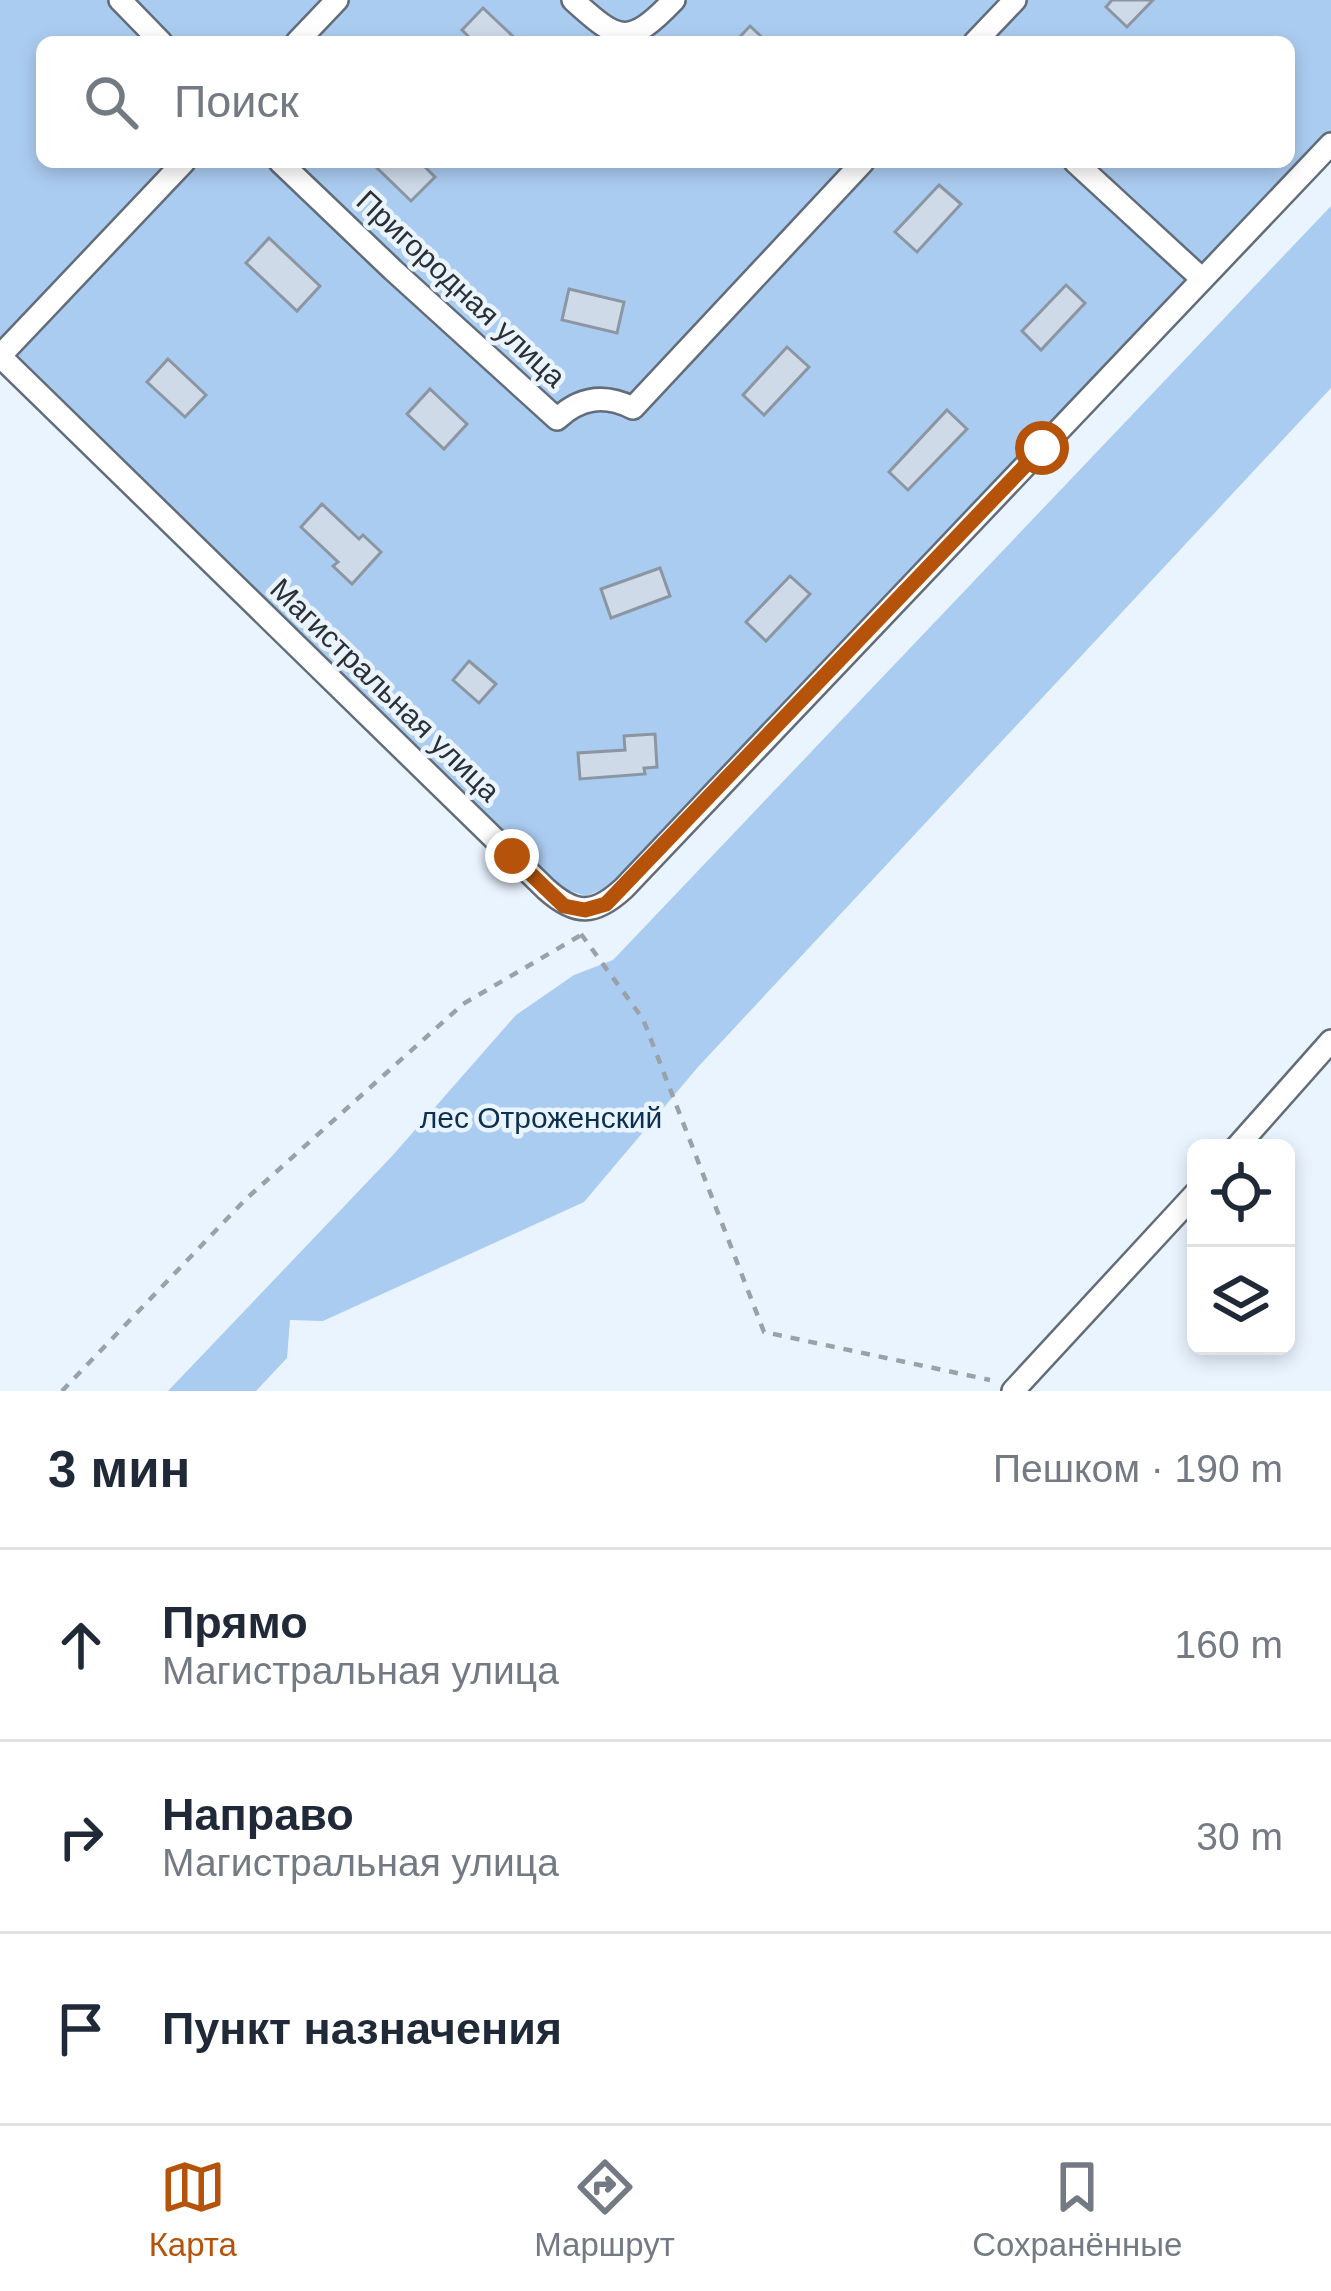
<!DOCTYPE html>
<html lang="ru">
<meta charset="utf-8">
<style>
body{margin:0;font-family:Helvetica,sans-serif;background:#f6f6f7;color:#1f2937}
.controls{position:absolute;right:36px;bottom:36px;display:grid;overflow:hidden;border-radius:18px;box-shadow:0 6px 18px #0003}
.controls button{width:108px;height:108px;display:grid;place-items:center;padding:0;border:0;border-bottom:3px solid #e0e1e3;background:#fff;color:#1f2937;font:60px sans-serif}
.stop{position:absolute;width:36px;height:36px;margin:-27px;border:9px solid #b45309;border-radius:50%;background:#fff}
.stop.end{background:#b45309;border-color:#fff;box-shadow:0 3px 12px #0008}
.list{margin:0;padding:0;list-style:none}
h2{display:flex;justify-content:space-between;align-items:center;height:156px;margin:0;padding:0 48px;font-size:51px}
h2 small{font-size:39px;font-weight:400;color:#747a83}
.list li{display:grid;grid-template-columns:78px 1fr auto;gap:36px;align-items:center;box-sizing:border-box;height:192px;padding:0 48px;border-top:3px solid #e0e1e3}
.list b{display:block;font-size:45px;white-space:nowrap}
.list p{margin:0;font-size:39px;white-space:nowrap;color:#747a83}
.list em{font-size:39px;font-style:normal;color:#747a83}
.icon{flex:none;width:66px;height:66px;fill:none;stroke:currentColor;stroke-width:2;stroke-linecap:round;stroke-linejoin:round}
.map{position:relative;flex:none;width:1331px;height:1391px;overflow:hidden}
.search{position:absolute;background:#fff;box-shadow:0 6px 18px #0003;left:36px;right:36px;top:36px;height:132px;display:flex;align-items:center;gap:30px;box-sizing:border-box;padding:0 42px;border-radius:18px;color:#747a83;font-size:45px}
.sheet{height:732px;background:#fff}
nav{display:flex;justify-content:space-around;align-items:center;box-sizing:border-box;height:168px;border-top:3px solid #e0e1e3;background:#fff;font-size:33px;color:#747a83}
nav a{display:grid;justify-items:center;gap:6px}
nav .on{color:#b45309}
.map>svg:first-child{display:block}
.green{fill:#abccf1;fill-rule:evenodd}
.building{fill:#cedae8;stroke:#8b96a2;stroke-width:3}
.lines{fill:none;stroke-linecap:round;stroke-linejoin:round}
.street-casing{stroke:#636d79;stroke-width:26}
.path{stroke:#99a1a9;stroke-width:4.5;stroke-dasharray:9 9;stroke-linecap:butt}
.street{stroke:#fff;stroke-width:21}
.route{stroke:#b45309;stroke-width:15}
.labels{text-anchor:middle;stroke-width:9;stroke-linejoin:round;paint-order:stroke}
.street-label{font-size:30px;fill:#2b3035;stroke:#eaf4ff}
.park-label{font-size:30px;fill:#0d3052;stroke:#eaf4ff}
</style>
<div class="map">
<svg width="1331" height="1391" viewBox="0 0 1331 1391">
<rect width="100%" height="100%" fill="#eaf4ff"/>
<g class="green">
<path d="M0,0H1331V131L608,887L586,896L564,889L0,345ZM42,42H1289V162H42Z"/>
<polygon points="1331,206 1331,388 698,1067 584,1202 323,1321 290,1320 287,1358 256,1391 168,1391 393,1155 516,1015 574,975 613,960"/>
</g>
<g class="building">
<polygon points="1112,0 1153,0 1127,27 1106,7"/>
<polygon points="483,8 519,42 474,42 462,30"/>
<polygon points="750,26 767,42 735,42"/>
<polygon points="377,162 420,162 435,177 411,201 374,165"/>
<polygon points="939,185 961,204 917,252 895,232"/>
<polygon points="269,238 320,286 297,311 246,263"/>
<polygon points="1066,285 1085,303 1041,350 1022,331"/>
<polygon points="569,289 624,302 617,333 562,320"/>
<polygon points="787,347 809,367 764,415 743,395"/>
<polygon points="168,359 206,395 185,417 147,382"/>
<polygon points="430,389 467,424 444,449 407,414"/>
<polygon points="947,410 967,429 908,490 889,472"/>
<polygon points="322,504 359,539 363,535 381,552 352,584 333,566 338,562 301,527"/>
<polygon points="660,568 670,596 611,618 601,589"/>
<polygon points="790,576 810,594 766,641 746,622"/>
<polygon points="469,661 496,684 479,703 453,680"/>
<polygon points="655,734 657,767 644,768 645,774 580,779 578,753 625,750 624,736"/>
</g>
<g class="lines">
<defs>
<g id="street">
<polyline points="120,0 161,42"/>
<path d="M573,0C619,42 629,47 674,0"/>
<polyline points="297,42 337,0"/>
<polyline points="975,42 1015,0"/>
<path d="M280,162L393,270L557,419C580,397 605,394 633,408L863,162"/>
<polyline points="1075,162 1202,279"/>
<path d="M0,356L546,889C576,916 595,915 624,888L1331,144"/>
<polyline points="0,356 184,162"/>
<polyline points="1236,1148 1331,1041"/>
<polyline points="1013,1391 1196,1193"/>
</g>
</defs>
<use href="#street" class="street-casing"/>
<g class="path">
<polyline points="581,934 643,1019 764,1332 990,1380"/>
<polyline points="62,1391 246,1199 463,1004 581,935"/>
</g>
<use href="#street" class="street"/>
</g>
<g class="lines">
<polyline class="route" points="512,856 564,906 585,910 606,904 1042,448"/>
</g>
<g class="labels">
<g class="street-label">
<text transform="translate(461 289) rotate(43)" y="10">Пригородная улица</text>
<text transform="translate(385 690) rotate(44)" y="10">Магистральная улица</text>
</g>
<g class="park-label">
<text x="541" y="1128">лес Отроженский</text>
</g>
</g>
</svg>
<div class="controls">
<button><svg class="icon" aria-label="locate" viewBox="0 0 24 24"><circle cx="12" cy="12" r="6"/><path d="M12 2v4M12 18v4M2 12h4M18 12h4"/></svg></button>
<button><svg class="icon" aria-label="layers" viewBox="0 0 24 24"><path d="M12 4l9 5-9 5-9-5zM3 14l9 5 9-5"/></svg></button>
</div>
<div class="stop" style="left:1042px;top:448px"></div>
<div class="stop end" style="left:512px;top:856px"></div>
<div class="search"><svg class="icon" aria-label="search" viewBox="0 0 24 24"><circle cx="10" cy="10" r="6"/><path d="M15 15l6 6"/></svg>Поиск</div>
</div>
<section class="sheet">
<h2>3 мин<small>Пешком · 190 m</small></h2>
<ul class="list">
<li><svg class="icon" aria-label="ahead" viewBox="0 0 24 24"><path d="M12 20V5M6 11l6-6 6 6"/></svg><div><b>Прямо</b><p>Магистральная улица</p></div><em>160 m</em></li>
<li><svg class="icon" aria-label="right" viewBox="0 0 24 24"><path d="M7 20v-9h11M14 6l5 5-5 5"/></svg><div><b>Направо</b><p>Магистральная улица</p></div><em>30 m</em></li>
<li><svg class="icon" aria-label="arrive" viewBox="0 0 24 24"><path d="M6 21V4h12l-3 4 3 4H6"/></svg><div><b>Пункт назначения</b></div></li>
</ul>
</section>
<nav>
<a class="on"><svg class="icon" aria-label="map" viewBox="0 0 24 24"><path d="M3 6l6-2 6 2 6-2v14l-6 2-6-2-6 2zM9 4v14M15 6v14"/></svg>Карта</a>
<a><svg class="icon" aria-label="directions" viewBox="0 0 24 24"><path d="M12 3l9 9-9 9-9-9zM9 14v-3h6M13 9l2 2-2 2"/></svg>Маршрут</a>
<a><svg class="icon" aria-label="saved" viewBox="0 0 24 24"><path d="M7 4h10v16l-5-4-5 4z"/></svg>Сохранённые</a>
</nav>
